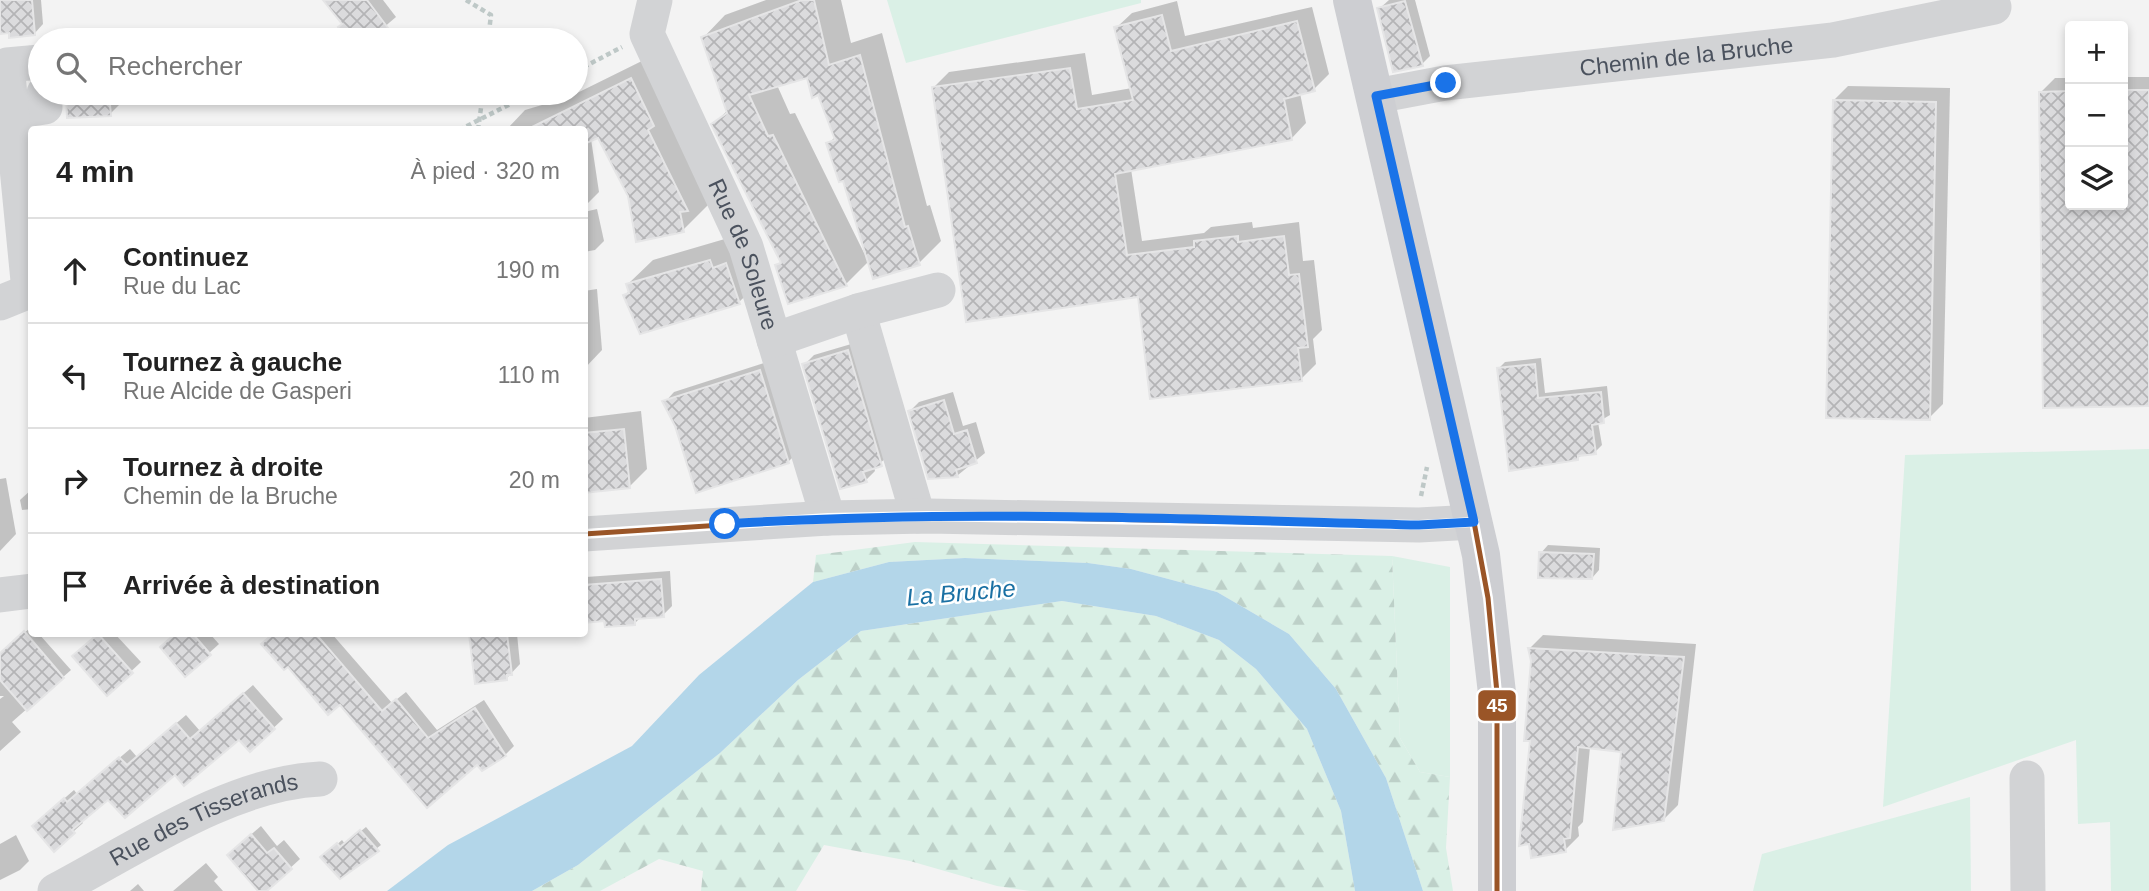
<!DOCTYPE html>
<html lang="fr">
<meta charset="utf-8">
<style>
body{margin:0;font-family:Arial,sans-serif;background:#f2f2f2;color:#222}
.controls{position:absolute;right:21px;top:21px;display:grid;overflow:hidden;border-radius:7px;box-shadow:0 4px 10px #0003}
.controls button{width:63px;height:63px;display:grid;place-items:center;padding:0;border:0;border-bottom:2px solid #e0e0e0;background:#fff;color:#222;font:35px sans-serif}
.stop{position:absolute;width:21px;height:21px;margin:-16px;border:5px solid #1a73e8;border-radius:50%;background:#fff}
.stop.end{background:#1a73e8;border-color:#fff;box-shadow:0 2px 7px #0008}
.list{margin:0;padding:0;list-style:none}
h2{display:flex;justify-content:space-between;align-items:center;height:91px;margin:0;padding:0 28px;font-size:30px}
h2 small{font-size:23px;font-weight:400;color:#767676}
.list li{display:grid;grid-template-columns:46px 1fr auto;gap:21px;align-items:center;box-sizing:border-box;height:105px;padding:0 28px;border-top:2px solid #e0e0e0}
.list b{display:block;font-size:26px;white-space:nowrap}
.list p{margin:0;font-size:23px;white-space:nowrap;color:#767676}
.list em{font-size:23px;font-style:normal;color:#767676}
.icon{flex:none;width:38px;height:38px;fill:none;stroke:currentColor;stroke-width:2;stroke-linecap:round;stroke-linejoin:round}
.map{position:relative;flex:none;width:2149px;height:891px;overflow:hidden}
.search{position:absolute;background:#fff;box-shadow:0 4px 10px #0003;left:28px;top:28px;width:560px;height:77px;display:flex;align-items:center;gap:18px;box-sizing:border-box;padding:0 24px;border-radius:38px;color:#767676;font-size:26px}
.panel{position:absolute;background:#fff;box-shadow:0 4px 10px #0003;left:28px;top:126px;width:560px;height:511px;border-radius:7px}
.map>svg:first-child{display:block}
.green{fill:#daf0e6}
.forest{fill:url(#forest-firs)}
.water{fill:#b3d6e9}
.shadow{fill:#0003;fill-rule:evenodd}
.building{fill:url(#building-cross-hatch);stroke:#e5e5e6;stroke-width:2}
.lines{fill:none;stroke-linecap:round;stroke-linejoin:round}
.path{stroke:#bec8c7;stroke-width:4.5;stroke-dasharray:5 3.5;stroke-linecap:butt}
.minor{stroke:#d2d3d5;stroke-width:35}
.major{stroke:#cdced2;stroke-width:38}
.bus-1-casing{stroke:#fff;stroke-width:10}
.bus-1{stroke:#9a5527;stroke-width:5}
.route{stroke:#1a73e8;stroke-width:9}
.labels{text-anchor:middle;stroke-width:5;stroke-linejoin:round;paint-order:stroke}
.street-label{font-size:23px;fill:#4b525e;stroke:#fff}
.water-label{font-size:24px;font-style:italic;fill:#1a70a3;stroke:#fff}
.line-badge{stroke:#fff;stroke-width:2.5}
.badge-label{font-size:19px;text-anchor:middle;font-weight:bold;fill:#fff}
</style>
<div class="map">
<svg width="2149" height="891" viewBox="0 0 2149 891">
<defs>
<pattern id="forest-firs" width="22" height="20" patternUnits="userSpaceOnUse" patternTransform="scale(1.75)"><rect width="22" height="20" fill="#daf0e6"/><path d="M5 1l3.5 6h-7zM16 11l3.5 6h-7z" fill="#bdd0c8"/></pattern>
<pattern id="building-cross-hatch" width="8" height="8" patternUnits="userSpaceOnUse" patternTransform="scale(1.75)"><rect width="8" height="8" fill="#dbdbdd"/><path d="M0 0l8 8M0 8l8-8" fill="none" stroke="#b4b4b6"/></pattern>
</defs>
<rect width="100%" height="100%" fill="#f3f3f3"/>
<g class="green">
<polygon points="887,0 1141,0 1141,3 906,63"/>
<polygon points="2149,449 2149,891 2111,891 2110,822 2078,824 2076,740 1883,807 1905,455"/>
<polygon points="1392,556 1450,567 1450,777 1420,772 1400,738"/>
<polygon points="1970,797 1971,891 1753,891 1762,854"/>
</g>
<g class="forest">
<polygon points="915,542 1392,556 1400,738 1420,772 1450,777 1446,848 1453,891 1423,891 1386,778 1336,689 1289,634 1217,592 1131,569 1088,563 965,558 889,562 813,582 816,555"/>
<polygon points="1062,601 1156,616 1219,640 1256,669 1307,729 1341,811 1355,891 1030,891 997,886 910,861 824,845 796,891 701,891 703,871 659,859 600,891 532,891 578,865 720,753 798,680 861,631"/>
</g>
<polygon class="water" points="965,558 1088,563 1131,569 1217,592 1289,634 1336,689 1386,778 1423,891 1355,891 1341,811 1307,729 1256,669 1219,640 1156,616 1062,601 861,631 798,680 720,753 578,865 532,891 387,891 448,845 632,746 699,675 813,582 889,562"/>
<g class="shadow">
<polygon points="0,0 41,0 43,24 34,34 0,34"/>
<polygon points="340,0 383,0 396,17 369,40 357,40 332,8"/>
<path d="M766,0H841L851,43L882,33L927,206L930,205L941,241L919,263L869,261L846,284L777,266L782,260L713,124L728,110L703,38L725,15ZM808,76L819,93L836,136L828,144L844,179L865,255L795,113L790,114L777,85Z"/>
<polygon points="1415,0 1430,56 1422,64 1379,9 1389,0"/>
<polygon points="1177,1 1185,36 1312,7 1329,74 1314,89 1300,93 1306,123 1291,139 1131,169 1142,241 1204,233 1211,227 1252,222 1253,228 1299,222 1303,261 1314,260 1322,330 1313,339 1316,364 1301,379 1139,295 934,87 949,72 1085,53 1092,95 1132,88 1116,28 1132,13"/>
<polygon points="110,36 110,40 68,40 70,38"/>
<polygon points="656,54 708,205 683,230 629,196 598,135 591,139 599,192 584,207 584,130 506,130 525,110 569,97"/>
<polygon points="2123,77 2149,77 2149,405 2045,406 2041,92 2055,78 2070,78 2070,205 2123,205"/>
<polygon points="1848,86 1950,88 1943,404 1929,418 1834,100"/>
<polygon points="66,93 119,93 119,105 110,114 69,116"/>
<polygon points="597,209 604,241 595,250 584,252 584,212"/>
<polygon points="735,236 764,278 739,302 625,295 630,290 628,284 653,260"/>
<polygon points="597,289 602,350 584,369 584,291"/>
<polygon points="858,342 891,455 874,467 875,471 866,480 804,365 814,355"/>
<polygon points="1541,358 1545,393 1607,386 1610,415 1598,422 1602,445 1595,452 1583,454 1577,459 1499,368 1505,362"/>
<polygon points="770,361 798,452 788,462 665,402 674,392"/>
<polygon points="953,392 963,426 976,422 985,453 958,475 929,477 910,411 919,402"/>
<polygon points="641,411 647,469 629,487 584,491 584,418"/>
<polygon points="6,478 16,534 0,551 0,479"/>
<polygon points="32,489 32,509 22,510 20,500"/>
<polygon points="1548,545 1600,548 1599,570 1592,578 1541,553"/>
<polygon points="670,571 672,606 663,615 641,617 635,623 584,621 586,577"/>
<polygon points="32,626 32,634 39,634 71,670 12,722 21,732 0,751 0,699 4,696 0,696 0,664 8,648"/>
<polygon points="99,634 115,634 141,662 107,694 83,647"/>
<polygon points="176,634 210,634 219,644 186,674 162,647"/>
<polygon points="274,634 332,634 392,703 406,692 437,730 484,700 514,746 505,755 478,762 340,703 264,644"/>
<polygon points="471,634 517,634 520,664 506,679 476,682"/>
<polygon points="1543,635 1696,644 1678,805 1664,819 1623,750 1590,747 1583,822 1578,827 1579,836 1565,850 1532,740 1533,661 1530,648"/>
<polygon points="253,685 283,719 250,750 239,737 175,773 108,797 81,820 83,823 54,849 43,817 74,790 77,794 130,749 137,757 186,715 200,731"/>
<polygon points="261,826 277,846 284,840 300,859 265,891 260,891 238,846"/>
<polygon points="366,827 381,845 340,877 323,857 342,840 345,844"/>
<polygon points="16,835 29,861 20,870 0,880 0,844"/>
<polygon points="206,863 218,877 214,881 223,891 173,891"/>
<polygon points="138,884 144,891 130,891"/>
</g>
<g class="building">
<polygon points="0,0 32,0 35,35 9,38 9,33 0,34"/>
<polygon points="323,0 367,0 388,28 372,40 347,40 338,27 342,24"/>
<polygon points="802,0 814,0 829,65 860,55 905,227 908,226 920,265 873,279 843,181 839,182 826,143 835,140 818,95 812,98 807,78 749,95 768,136 773,135 847,286 788,304 775,265 781,263 711,124 727,113 701,37"/>
<polygon points="1405,1 1423,66 1393,72 1377,8"/>
<polygon points="1162,15 1171,51 1297,21 1315,91 1284,99 1292,140 1115,174 1127,255 1194,247 1194,241 1238,236 1238,242 1284,236 1289,275 1299,274 1308,347 1298,348 1302,381 1150,399 1138,297 966,322 932,87 1070,68 1077,109 1133,100 1114,27"/>
<polygon points="631,78 654,126 648,130 688,211 680,212 684,232 636,242 628,196 598,138 584,144 584,130 526,130"/>
<polygon points="2123,90 2149,90 2149,406 2043,408 2039,92 2070,91 2070,205 2123,205"/>
<polygon points="66,93 109,93 111,116 67,118"/>
<polygon points="1833,100 1936,102 1930,420 1826,418"/>
<polygon points="710,260 713,268 726,263 740,304 640,334 623,295 629,293 626,284"/>
<polygon points="848,350 882,466 863,472 867,482 840,489 802,364"/>
<polygon points="1535,364 1538,398 1601,392 1604,423 1592,425 1596,454 1578,456 1578,460 1509,471 1497,368"/>
<polygon points="760,370 789,463 696,493 675,426 662,401"/>
<polygon points="944,400 954,434 967,430 977,463 956,470 958,477 928,479 908,411"/>
<polygon points="624,429 630,488 584,493 584,433"/>
<polygon points="1539,552 1594,554 1592,579 1538,578"/>
<polygon points="661,579 664,617 635,619 635,625 605,627 604,621 584,623 584,585"/>
<polygon points="24,631 64,678 27,711 0,680 0,653"/>
<polygon points="98,634 133,673 107,696 72,656"/>
<polygon points="175,634 193,634 211,655 185,677 160,647"/>
<polygon points="273,634 316,634 382,711 396,699 428,738 475,708 506,756 482,771 477,765 427,808 340,705 328,715 288,667 284,670 261,644"/>
<polygon points="469,634 507,634 512,675 507,675 507,680 475,684"/>
<polygon points="1528,648 1684,657 1664,821 1613,830 1621,752 1578,747 1570,838 1564,839 1566,852 1531,858 1529,844 1519,846 1530,741 1524,741 1531,661"/>
<polygon points="243,693 275,729 250,752 239,740 184,786 175,775 125,818 108,800 72,830 75,833 54,852 32,826 64,798 67,802 119,757 127,765 176,723 190,739"/>
<polygon points="360,830 379,851 340,879 320,857 337,843 340,847"/>
<polygon points="251,834 267,853 274,848 292,869 267,891 258,891 227,855"/>
</g>
<g class="lines">
<g class="path">
<polyline points="466,0 491,15 488,40"/>
<polyline points="576,71 622,47"/>
<polyline points="459,130 532,93"/>
<polyline points="478,130 483,93"/>
<polyline points="1421,496 1427,467"/>
</g>
<g class="minor">
<path id="s1" d="M655,0L647,34L746,247L828,518"/>
<path id="s2" d="M1376,96L1445,83L1833,40L1994,7"/>
<polyline points="11,112 45,107 44,93"/>
<polyline points="29,291 7,65 40,62"/>
<polyline points="0,303 32,290"/>
<polyline points="858,311 918,516"/>
<polyline points="774,340 858,311 938,290"/>
<polyline points="584,534 828,518 928,516 1419,525 1474,522"/>
<polyline points="0,595 32,591"/>
<polyline points="2027,778 2028,891"/>
<path id="s3" d="M55,891C135,849 230,783 320,779"/>
</g>
<polyline class="major" points="1352,0 1481,555 1497,693 1497,891"/>
<defs>
<g id="bus-1">
<polyline points="1474,522 1488,598 1497,693 1497,891"/>
<polyline points="584,534 828,518 928,516 1419,525 1474,522"/>
</g>
</defs>
<use href="#bus-1" class="bus-1-casing"/>
<use href="#bus-1" class="bus-1"/>
</g>
<g class="lines">
<path class="route" d="M725,524C956,509 1188,519 1419,525L1474,522L1376,96L1446,83"/>
</g>
<g class="labels">
<g class="street-label">
<text dy="8" stroke="none"><textPath href="#s2" startOffset="313">Chemin de la Bruche</textPath></text>
<text dy="8" stroke="none"><textPath href="#s1" startOffset="276">Rue de Soleure</textPath></text>
<text dy="8" stroke="none"><textPath href="#s3" startOffset="166">Rue des Tisserands</textPath></text>
</g>
<g class="water-label">
<text transform="translate(961 593) rotate(-5)" y="8">La Bruche</text>
</g>
</g>
<rect class="line-badge" x="1477" y="689" width="40" height="33" rx="7" fill="#9a5527"/>
<g class="badge-label">
<text x="1497" y="712">45</text>
</g>
</svg>
<div class="controls">
<button>+</button>
<button>−</button>
<button><svg class="icon" aria-label="layers" viewBox="0 0 24 24"><path d="M12 4l9 5-9 5-9-5zM3 14l9 5 9-5"/></svg></button>
</div>
<div class="stop" style="left:725px;top:524px"></div>
<div class="stop end" style="left:1446px;top:83px"></div>
<div class="search"><svg class="icon" aria-label="search" viewBox="0 0 24 24"><circle cx="10" cy="10" r="6"/><path d="M15 15l6 6"/></svg>Rechercher</div>
<section class="panel">
<h2>4 min<small>À pied · 320 m</small></h2>
<ul class="list">
<li><svg class="icon" aria-label="ahead" viewBox="0 0 24 24"><path d="M12 20V5M6 11l6-6 6 6"/></svg><div><b>Continuez</b><p>Rue du Lac</p></div><em>190 m</em></li>
<li><svg class="icon" aria-label="left" viewBox="0 0 24 24"><path d="M17 20v-9H6M10 6l-5 5 5 5"/></svg><div><b>Tournez à gauche</b><p>Rue Alcide de Gasperi</p></div><em>110 m</em></li>
<li><svg class="icon" aria-label="right" viewBox="0 0 24 24"><path d="M7 20v-9h11M14 6l5 5-5 5"/></svg><div><b>Tournez à droite</b><p>Chemin de la Bruche</p></div><em>20 m</em></li>
<li><svg class="icon" aria-label="arrive" viewBox="0 0 24 24"><path d="M6 21V4h12l-3 4 3 4H6"/></svg><div><b>Arrivée à destination</b></div></li>
</ul>
</section>
</div>
